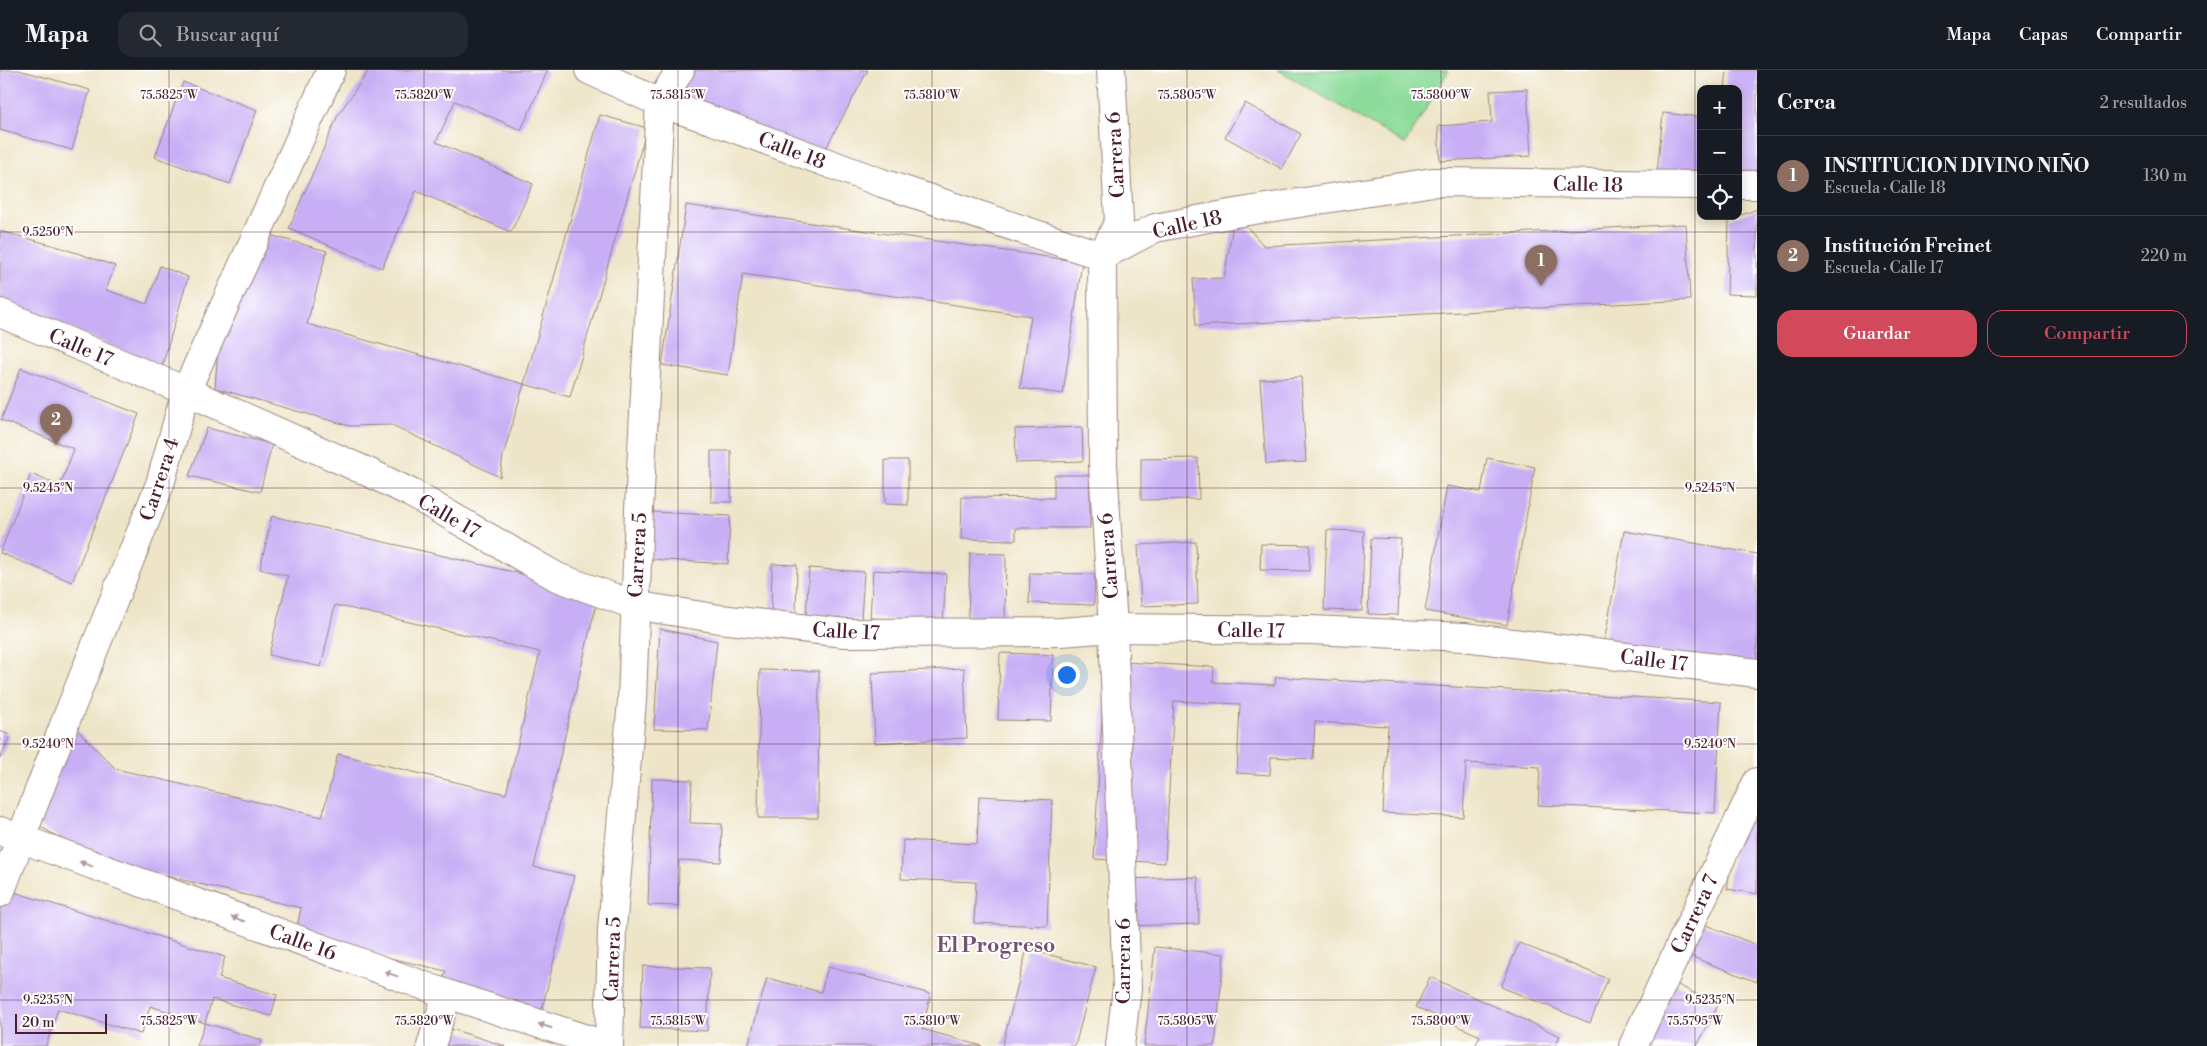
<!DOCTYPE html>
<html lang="es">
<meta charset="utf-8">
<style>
body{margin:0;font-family:"Libre Bodoni",serif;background:#242831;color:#f1f3f6}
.controls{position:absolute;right:15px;top:15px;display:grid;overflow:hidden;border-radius:10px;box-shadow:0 2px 12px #0003}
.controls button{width:45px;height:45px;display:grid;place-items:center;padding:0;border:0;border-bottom:1px solid #363941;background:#171b24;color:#f1f3f6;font:25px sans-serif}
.scale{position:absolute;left:15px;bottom:12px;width:92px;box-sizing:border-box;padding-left:5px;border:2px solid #4a1f2b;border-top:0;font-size:14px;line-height:18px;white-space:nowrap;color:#4a1f2b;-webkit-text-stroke:4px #fff;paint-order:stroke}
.you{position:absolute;left:1066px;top:604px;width:18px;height:18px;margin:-12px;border:4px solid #fff;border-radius:50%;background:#1a73e8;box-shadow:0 0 0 8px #1a73e833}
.badge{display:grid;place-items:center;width:32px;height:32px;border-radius:50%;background:#d1495b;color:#fff;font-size:16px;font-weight:700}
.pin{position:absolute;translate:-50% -41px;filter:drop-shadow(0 1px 2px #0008)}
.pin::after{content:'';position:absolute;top:26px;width:18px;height:15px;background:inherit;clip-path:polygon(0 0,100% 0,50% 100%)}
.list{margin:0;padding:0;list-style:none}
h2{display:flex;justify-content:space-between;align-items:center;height:65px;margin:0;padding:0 20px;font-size:21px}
h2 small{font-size:16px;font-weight:400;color:#9ea1a6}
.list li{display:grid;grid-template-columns:32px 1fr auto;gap:15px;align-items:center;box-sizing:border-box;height:80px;padding:0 20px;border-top:1px solid #363941}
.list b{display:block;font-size:19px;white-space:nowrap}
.list p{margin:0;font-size:16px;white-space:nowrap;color:#9ea1a6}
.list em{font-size:16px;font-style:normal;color:#9ea1a6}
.actions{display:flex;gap:10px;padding:15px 20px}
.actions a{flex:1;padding:11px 0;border:1px solid #d1495b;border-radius:15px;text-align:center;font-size:18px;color:#d1495b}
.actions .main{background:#d1495b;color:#fff}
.icon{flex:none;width:28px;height:28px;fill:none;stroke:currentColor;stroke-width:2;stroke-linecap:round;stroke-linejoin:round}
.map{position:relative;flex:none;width:1757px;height:976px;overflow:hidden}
header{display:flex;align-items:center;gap:30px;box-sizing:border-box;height:70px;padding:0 25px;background:#171b24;border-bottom:1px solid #363941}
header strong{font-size:24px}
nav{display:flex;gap:28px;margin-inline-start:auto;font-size:18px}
.search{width:350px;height:45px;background:#242831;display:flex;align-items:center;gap:12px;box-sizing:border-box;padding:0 18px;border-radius:15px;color:#9ea1a6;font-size:19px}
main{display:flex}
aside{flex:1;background:#171b24}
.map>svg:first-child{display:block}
.green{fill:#8cdb9a;stroke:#6b7d62}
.building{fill:#c8aff5}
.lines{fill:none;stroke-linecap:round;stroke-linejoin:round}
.minor-casing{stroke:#9c827a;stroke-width:30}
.minor{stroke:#fff;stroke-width:28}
.oneway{fill:#ae9aa0}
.ticks{fill:none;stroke:#4a1f2b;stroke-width:1;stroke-opacity:0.45}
.labels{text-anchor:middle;stroke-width:4;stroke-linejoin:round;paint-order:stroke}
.street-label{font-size:20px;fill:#4a1f2b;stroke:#fff}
.neighbourhood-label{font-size:21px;font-weight:bold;fill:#765172;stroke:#fff}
.ticks-label{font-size:12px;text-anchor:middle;fill:#4a1f2b;stroke:#fff;stroke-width:4;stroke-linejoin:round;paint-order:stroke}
</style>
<header>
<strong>Mapa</strong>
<div class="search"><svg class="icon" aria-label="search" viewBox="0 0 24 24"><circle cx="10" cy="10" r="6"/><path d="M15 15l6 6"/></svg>Buscar aquí</div>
<nav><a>Mapa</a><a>Capas</a><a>Compartir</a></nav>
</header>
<main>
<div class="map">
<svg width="1757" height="976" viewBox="0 0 1757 976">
<rect width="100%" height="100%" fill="#fff"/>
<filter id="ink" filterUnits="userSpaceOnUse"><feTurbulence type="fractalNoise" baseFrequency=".02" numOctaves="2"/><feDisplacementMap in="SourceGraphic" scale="10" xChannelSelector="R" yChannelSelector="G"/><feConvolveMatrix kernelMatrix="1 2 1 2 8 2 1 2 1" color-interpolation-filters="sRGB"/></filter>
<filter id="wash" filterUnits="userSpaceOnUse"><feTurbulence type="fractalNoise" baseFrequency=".0096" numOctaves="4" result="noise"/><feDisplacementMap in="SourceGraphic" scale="20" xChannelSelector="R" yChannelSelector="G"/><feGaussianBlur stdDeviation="1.12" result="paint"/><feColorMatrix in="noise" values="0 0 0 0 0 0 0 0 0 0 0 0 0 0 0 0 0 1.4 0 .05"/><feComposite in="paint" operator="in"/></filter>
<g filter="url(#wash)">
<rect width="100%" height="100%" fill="#eee5c8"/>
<polygon class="green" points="1278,0 1449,0 1405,74"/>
<g id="blocks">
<g class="building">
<polygon points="0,0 19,0 90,20 72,80 0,60"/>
<polygon points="369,0 548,0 521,60 455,31 436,72 533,114 511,162 416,121 382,198 289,158 338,45"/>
<polygon points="680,0 868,0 819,91 660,33"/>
<polygon points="1727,0 1757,0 1757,114 1738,112 1738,19 1725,19"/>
<polygon points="183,12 257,40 230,114 155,87"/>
<polygon points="1527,19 1531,86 1440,91 1438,56 1492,52 1490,21"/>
<polygon points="1245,33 1301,64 1282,99 1225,67"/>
<polygon points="1663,43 1701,47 1701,108 1657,103"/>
<polygon points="600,45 647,58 570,327 524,314"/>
<polygon points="686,135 1082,192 1063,324 1020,318 1031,246 743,204 728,305 662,295"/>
<polygon points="1757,139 1757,225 1727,224 1729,150"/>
<polygon points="1235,143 1264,176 1686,154 1690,230 1196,256 1193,209 1224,208"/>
<polygon points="0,161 59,177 115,196 106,220 147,234 160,196 188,207 162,297 0,229"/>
<polygon points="259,162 327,181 307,254 524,314 503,386 500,407 392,355 350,356 215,318 218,277"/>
<polygon points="21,298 139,344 72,512 0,483 31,404 60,416 74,379 1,350"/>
<polygon points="1301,307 1306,392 1266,394 1260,309"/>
<polygon points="1082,357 1083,391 1016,393 1015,359"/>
<polygon points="207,358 272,374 260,422 189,406"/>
<rect x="711" y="381" width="20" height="51"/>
<polygon points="1198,388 1199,429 1141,430 1141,389"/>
<polygon points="1487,388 1535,397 1507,555 1425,541 1447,416 1481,422"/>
<polygon points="885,390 908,390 908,435 885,434"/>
<polygon points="1054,405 1090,405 1090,458 1016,458 1016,470 961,469 962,427 1054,428"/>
<polygon points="653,442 730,446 728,494 650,489"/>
<polygon points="272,446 599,522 534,797 574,806 540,948 442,911 446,901 295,866 301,838 94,789 33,752 69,652 116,699 322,747 338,684 506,724 540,582 335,535 321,597 269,585 288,506 260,499"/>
<polygon points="1327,460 1364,461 1362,541 1324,540"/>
<polygon points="1624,461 1757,484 1757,599 1604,573"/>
<polygon points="1371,468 1401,469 1398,545 1368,544"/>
<polygon points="1196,472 1198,534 1141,536 1138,475"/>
<polygon points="1261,474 1310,475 1309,501 1260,500"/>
<polygon points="970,483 1006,484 1005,552 968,551"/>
<polygon points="772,494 797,495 796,545 771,544"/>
<polygon points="809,498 864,502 861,550 806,547"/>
<polygon points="873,500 946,504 943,553 870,548"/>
<polygon points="1030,503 1095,504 1094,535 1029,533"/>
<polygon points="660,559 717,571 708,660 654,659"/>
<polygon points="1000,583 1053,585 1051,651 998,650"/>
<polygon points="1105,591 1214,597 1213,612 1275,615 1276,607 1721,632 1715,743 1538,735 1540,697 1466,693 1463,747 1383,743 1388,656 1315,652 1313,689 1271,687 1270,705 1237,703 1240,634 1174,631 1165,793 1094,789"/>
<polygon points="964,598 967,668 875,673 872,603"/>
<polygon points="760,600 819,601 818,748 758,748"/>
<polygon points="0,661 10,665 0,689"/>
<polygon points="652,709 692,710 690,753 722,754 721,792 679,790 678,836 648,835"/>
<polygon points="1757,712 1757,824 1727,819 1738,749"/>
<polygon points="979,726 1052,730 1047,856 974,853 976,812 901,809 903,770 977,774"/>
<polygon points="1198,807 1199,854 1122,856 1121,809"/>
<polygon points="4,819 225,887 219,908 277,925 271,946 212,929 205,953 150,936 141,964 58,939 46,976 0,976 0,833"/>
<polygon points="1690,849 1757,875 1757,912 1677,881"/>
<polygon points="1519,873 1608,909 1590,953 1501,917"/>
<polygon points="1155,877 1224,884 1215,976 1144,976"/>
<polygon points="1027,879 1096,897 1075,976 1002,976"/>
<polygon points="643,896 710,898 707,961 640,958"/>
<polygon points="828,897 931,924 922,959 982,976 748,976 767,908 821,922"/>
<polygon points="1658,905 1718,935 1697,976 1628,976"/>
<polygon points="1430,907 1560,966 1555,976 1475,976 1480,966 1416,937"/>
<polygon points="426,951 505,976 418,976"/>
<polygon points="205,953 262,970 260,976 197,976"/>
</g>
</g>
</g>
<g filter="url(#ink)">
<use href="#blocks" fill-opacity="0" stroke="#9c827a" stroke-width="1"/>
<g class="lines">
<defs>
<g id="minor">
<polyline points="589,0 660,33 714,51 882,113 1102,186 1155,158 1235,143 1433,112 1701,115"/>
<polyline points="1111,0 1119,151 1102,186 1103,395 1113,558 1127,918 1120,976"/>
<polyline points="1738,115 1757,115"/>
<polyline points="0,243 186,321 370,403 411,423 557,507 634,535 720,549 845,563 1061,562 1113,558 1311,560 1464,567 1757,603"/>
<polyline points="0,761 447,924 608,976"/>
<polyline points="0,823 66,650 160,414 186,321 331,0"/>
<polyline points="431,976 447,924"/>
<polyline points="609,976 612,859 632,631 639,439 660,33 680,0"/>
<polyline points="1633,976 1757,712"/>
</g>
</defs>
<use href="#minor" class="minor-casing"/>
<use href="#minor" class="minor"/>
</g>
<defs><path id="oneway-solid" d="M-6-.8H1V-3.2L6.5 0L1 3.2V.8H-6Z" transform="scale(1.25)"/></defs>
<g class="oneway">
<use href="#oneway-solid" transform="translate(86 794) rotate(-160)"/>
<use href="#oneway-solid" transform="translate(238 849) rotate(-160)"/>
<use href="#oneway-solid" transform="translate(391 904) rotate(-160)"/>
<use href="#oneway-solid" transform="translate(545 956) rotate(-162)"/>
</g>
</g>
<path class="ticks" d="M169,0V976M424,0V976M678,0V976M932,0V976M1187,0V976M1441,0V976M1695,0V976M0,162H1757M0,418H1757M0,674H1757M0,930H1757"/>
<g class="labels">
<g class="street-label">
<text transform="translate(792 80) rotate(21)" y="7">Calle 18</text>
<text transform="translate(1115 85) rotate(-93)" y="7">Carrera 6</text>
<text transform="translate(1588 114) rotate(1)" y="7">Calle 18</text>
<text transform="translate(1187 154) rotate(-13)" y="7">Calle 18</text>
<text transform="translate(81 277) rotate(23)" y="7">Calle 17</text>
<text transform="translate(159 409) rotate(-72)" y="7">Carrera 4</text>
<text transform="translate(449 446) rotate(30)" y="7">Calle 17</text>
<text transform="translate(637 485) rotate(-87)" y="7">Carrera 5</text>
<text transform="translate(1108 486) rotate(-94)" y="7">Carrera 6</text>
<text transform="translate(1251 560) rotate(1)" y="7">Calle 17</text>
<text transform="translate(846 561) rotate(3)" y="7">Calle 17</text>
<text transform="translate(1654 590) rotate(7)" y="7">Calle 17</text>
<text transform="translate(1694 844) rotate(-65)" y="7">Carrera 7</text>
<text transform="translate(303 872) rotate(20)" y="7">Calle 16</text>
<text transform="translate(612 889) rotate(-88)" y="7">Carrera 5</text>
<text transform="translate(1123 891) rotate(-90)" y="7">Carrera 6</text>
</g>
<g class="neighbourhood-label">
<text x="996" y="882">El Progreso</text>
</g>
</g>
<g class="ticks-label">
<text x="169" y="29">75.5825°W</text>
<text x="424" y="29">75.5820°W</text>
<text x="678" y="29">75.5815°W</text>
<text x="932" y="29">75.5810°W</text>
<text x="1187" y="29">75.5805°W</text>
<text x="1441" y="29">75.5800°W</text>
<text x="48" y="166">9.5250°N</text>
<text x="48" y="422">9.5245°N</text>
<text x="1710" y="422">9.5245°N</text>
<text x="48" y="678">9.5240°N</text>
<text x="1710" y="678">9.5240°N</text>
<text x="48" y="934">9.5235°N</text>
<text x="1710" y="934">9.5235°N</text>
<text x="169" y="955">75.5825°W</text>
<text x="424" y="955">75.5820°W</text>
<text x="678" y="955">75.5815°W</text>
<text x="932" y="955">75.5810°W</text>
<text x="1187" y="955">75.5805°W</text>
<text x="1441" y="955">75.5800°W</text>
<text x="1695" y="955">75.5795°W</text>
</g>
</svg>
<div class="controls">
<button>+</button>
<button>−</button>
<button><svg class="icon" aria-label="locate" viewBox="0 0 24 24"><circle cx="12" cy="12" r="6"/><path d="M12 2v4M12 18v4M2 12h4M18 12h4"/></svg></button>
</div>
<div class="scale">20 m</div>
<div class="you"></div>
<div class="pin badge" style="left:1541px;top:216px;background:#8d6e63">1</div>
<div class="pin badge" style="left:56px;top:375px;background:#8d6e63">2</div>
</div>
<aside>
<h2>Cerca<small>2 resultados</small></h2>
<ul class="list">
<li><span class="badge" style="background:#8d6e63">1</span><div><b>INSTITUCION DIVINO NIÑO</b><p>Escuela · Calle 18</p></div><em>130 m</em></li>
<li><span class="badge" style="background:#8d6e63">2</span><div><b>Institución Freinet</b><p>Escuela · Calle 17</p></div><em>220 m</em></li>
</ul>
<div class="actions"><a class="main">Guardar</a><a>Compartir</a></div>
</aside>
</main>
